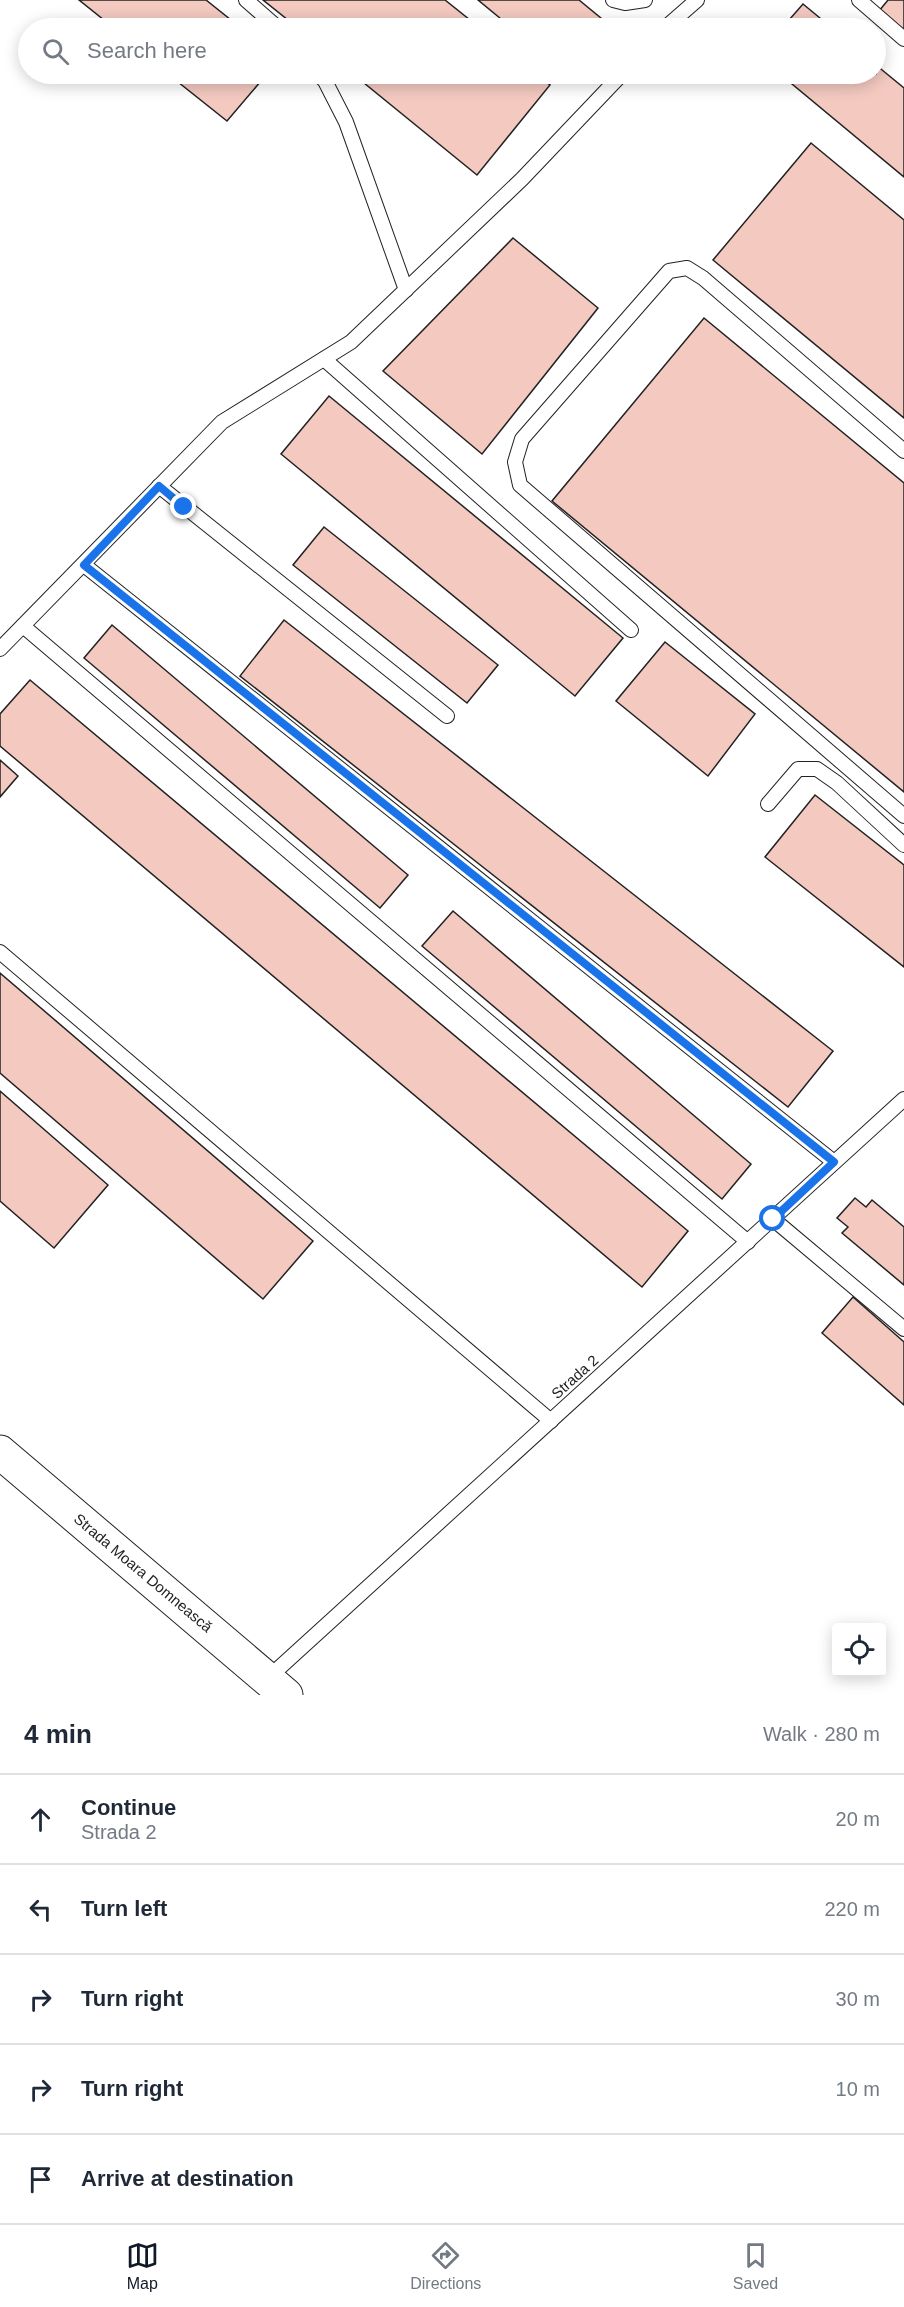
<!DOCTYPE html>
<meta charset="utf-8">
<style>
body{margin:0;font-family:Helvetica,sans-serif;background:#f6f6f7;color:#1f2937}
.controls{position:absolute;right:18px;bottom:18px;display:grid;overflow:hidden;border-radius:6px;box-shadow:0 3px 15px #0003}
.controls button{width:54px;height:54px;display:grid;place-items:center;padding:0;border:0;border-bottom:2px solid #e0e1e3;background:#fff;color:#1f2937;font:30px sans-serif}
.stop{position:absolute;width:18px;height:18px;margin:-14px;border:4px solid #1a73e8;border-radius:50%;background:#fff}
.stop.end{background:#1a73e8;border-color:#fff;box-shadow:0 2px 6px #0008}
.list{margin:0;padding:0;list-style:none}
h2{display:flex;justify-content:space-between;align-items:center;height:78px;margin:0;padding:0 24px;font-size:26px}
h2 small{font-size:20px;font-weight:400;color:#747a83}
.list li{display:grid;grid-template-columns:39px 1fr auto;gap:18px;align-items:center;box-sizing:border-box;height:90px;padding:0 24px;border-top:2px solid #e0e1e3}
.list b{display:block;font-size:22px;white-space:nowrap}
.list p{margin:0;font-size:20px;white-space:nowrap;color:#747a83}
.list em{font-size:20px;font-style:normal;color:#747a83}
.icon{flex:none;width:33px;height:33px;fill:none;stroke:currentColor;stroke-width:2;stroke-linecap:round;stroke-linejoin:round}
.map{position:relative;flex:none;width:904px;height:1695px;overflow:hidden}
.search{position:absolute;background:#fff;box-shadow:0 3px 15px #0003;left:18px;right:18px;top:18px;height:66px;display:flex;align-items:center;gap:15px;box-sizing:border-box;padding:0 21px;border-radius:33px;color:#747a83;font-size:22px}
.sheet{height:528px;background:#fff}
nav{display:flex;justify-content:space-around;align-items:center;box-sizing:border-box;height:84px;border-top:2px solid #e0e1e3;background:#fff;font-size:16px;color:#747a83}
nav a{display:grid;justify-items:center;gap:3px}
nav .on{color:#111827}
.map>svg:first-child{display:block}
.building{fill:#f3c9c0;stroke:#222;stroke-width:1.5}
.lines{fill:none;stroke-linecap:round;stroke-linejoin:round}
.lane-casing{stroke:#222;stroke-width:16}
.secondary-casing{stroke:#222;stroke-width:35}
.lane{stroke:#fff;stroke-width:14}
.secondary{stroke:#fff;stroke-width:33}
.route{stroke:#1a73e8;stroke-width:8}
.labels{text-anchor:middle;stroke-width:4.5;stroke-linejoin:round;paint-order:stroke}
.street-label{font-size:15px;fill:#222;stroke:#fff}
</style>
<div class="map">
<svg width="904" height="1695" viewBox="0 0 904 1695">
<rect width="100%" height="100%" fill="#fff"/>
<g class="building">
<polygon points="79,0 206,0 241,28 114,28"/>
<polygon points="263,0 445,0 480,28 298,28"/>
<polygon points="478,0 579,0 613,28 512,28"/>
<polygon points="888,0 904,0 904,32 879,11"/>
<polygon points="803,4 832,28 782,28"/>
<polygon points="876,65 904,88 904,177 780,74 876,74"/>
<polygon points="168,74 267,74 227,121"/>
<polygon points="353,74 535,74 550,85 477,175"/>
<polygon points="566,74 581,74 575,81"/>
<polygon points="811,143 904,220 904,418 713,260"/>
<polygon points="513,238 598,308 482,454 383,371"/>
<polygon points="704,318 904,483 904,792 552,501"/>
<polygon points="329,396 623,638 575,696 281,454"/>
<polygon points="324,527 498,665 467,703 293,565"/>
<polygon points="284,620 833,1051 788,1107 240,676"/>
<polygon points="112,625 408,875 380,908 84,658"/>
<polygon points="665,642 755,714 708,776 616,701"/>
<polygon points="30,680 688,1231 642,1287 0,746 0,714"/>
<polygon points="0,760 18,776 0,797"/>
<polygon points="815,795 904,865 904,967 765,857"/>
<polygon points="453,911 751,1164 722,1199 422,946"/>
<polygon points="0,973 313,1241 263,1299 0,1073"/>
<polygon points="0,1091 108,1185 54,1248 0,1201"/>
<polygon points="855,1198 866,1207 872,1200 904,1227 904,1285 842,1233 848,1227 837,1218"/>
<polygon points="853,1297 904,1342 904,1405 822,1333"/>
</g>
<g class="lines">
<defs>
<g id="lane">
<polyline points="246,0 278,28"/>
<polyline points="613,0 625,3 645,0"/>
<polyline points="859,0 904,39"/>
<polyline points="665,28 697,0"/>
<polyline points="318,74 325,81 346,122 406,290"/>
<polyline points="324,359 631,630"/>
<polyline points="904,451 703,278 687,268 669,271 522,439 515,462 520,485 904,816"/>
<polyline points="159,486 447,716"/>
<polyline points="84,565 834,1162"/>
<polyline points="23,626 748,1242"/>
<polyline points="0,649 222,422 351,342 522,179 622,74"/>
<polyline points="768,804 798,769 817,769 837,783 904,845"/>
<polyline points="0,952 551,1421"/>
<polyline points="773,1219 904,1329"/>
<polyline points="267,1679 904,1099"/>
</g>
<polyline id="secondary" points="0,1452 286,1695"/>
</defs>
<use href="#lane" class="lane-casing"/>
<use href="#secondary" class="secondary-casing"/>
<use href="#lane" class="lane"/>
<use href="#secondary" class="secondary"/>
</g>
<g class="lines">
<polyline class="route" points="184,507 159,486 84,565 834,1162 773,1219"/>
</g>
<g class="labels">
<g class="street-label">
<text transform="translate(575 1377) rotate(-42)" y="5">Strada 2</text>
<text transform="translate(143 1573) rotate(40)" y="5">Strada Moara Domnească</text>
</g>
</g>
</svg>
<div class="controls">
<button><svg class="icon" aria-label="locate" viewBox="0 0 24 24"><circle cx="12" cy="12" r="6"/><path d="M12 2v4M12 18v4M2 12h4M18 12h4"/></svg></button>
</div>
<div class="stop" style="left:773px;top:1219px"></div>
<div class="stop end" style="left:184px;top:507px"></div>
<div class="search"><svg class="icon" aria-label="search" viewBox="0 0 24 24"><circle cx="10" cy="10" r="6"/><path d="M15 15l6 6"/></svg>Search here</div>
</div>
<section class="sheet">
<h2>4 min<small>Walk · 280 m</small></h2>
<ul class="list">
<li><svg class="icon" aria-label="ahead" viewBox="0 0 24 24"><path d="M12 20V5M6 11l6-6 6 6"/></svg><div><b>Continue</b><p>Strada 2</p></div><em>20 m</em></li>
<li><svg class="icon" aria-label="left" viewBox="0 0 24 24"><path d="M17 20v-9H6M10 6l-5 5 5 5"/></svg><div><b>Turn left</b></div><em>220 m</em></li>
<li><svg class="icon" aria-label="right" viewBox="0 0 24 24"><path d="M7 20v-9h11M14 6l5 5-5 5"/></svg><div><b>Turn right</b></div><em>30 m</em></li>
<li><svg class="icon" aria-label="right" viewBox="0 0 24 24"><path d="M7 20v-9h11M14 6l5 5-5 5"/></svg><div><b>Turn right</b></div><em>10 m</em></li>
<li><svg class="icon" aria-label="arrive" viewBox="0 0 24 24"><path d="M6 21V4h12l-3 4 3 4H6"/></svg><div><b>Arrive at destination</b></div></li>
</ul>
</section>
<nav>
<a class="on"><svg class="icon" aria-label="map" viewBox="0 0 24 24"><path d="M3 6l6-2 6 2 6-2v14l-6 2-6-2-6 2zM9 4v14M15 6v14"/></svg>Map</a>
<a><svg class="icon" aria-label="directions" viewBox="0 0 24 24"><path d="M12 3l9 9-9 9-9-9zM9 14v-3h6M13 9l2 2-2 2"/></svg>Directions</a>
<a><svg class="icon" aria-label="saved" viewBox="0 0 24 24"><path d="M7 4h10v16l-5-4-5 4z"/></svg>Saved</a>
</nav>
